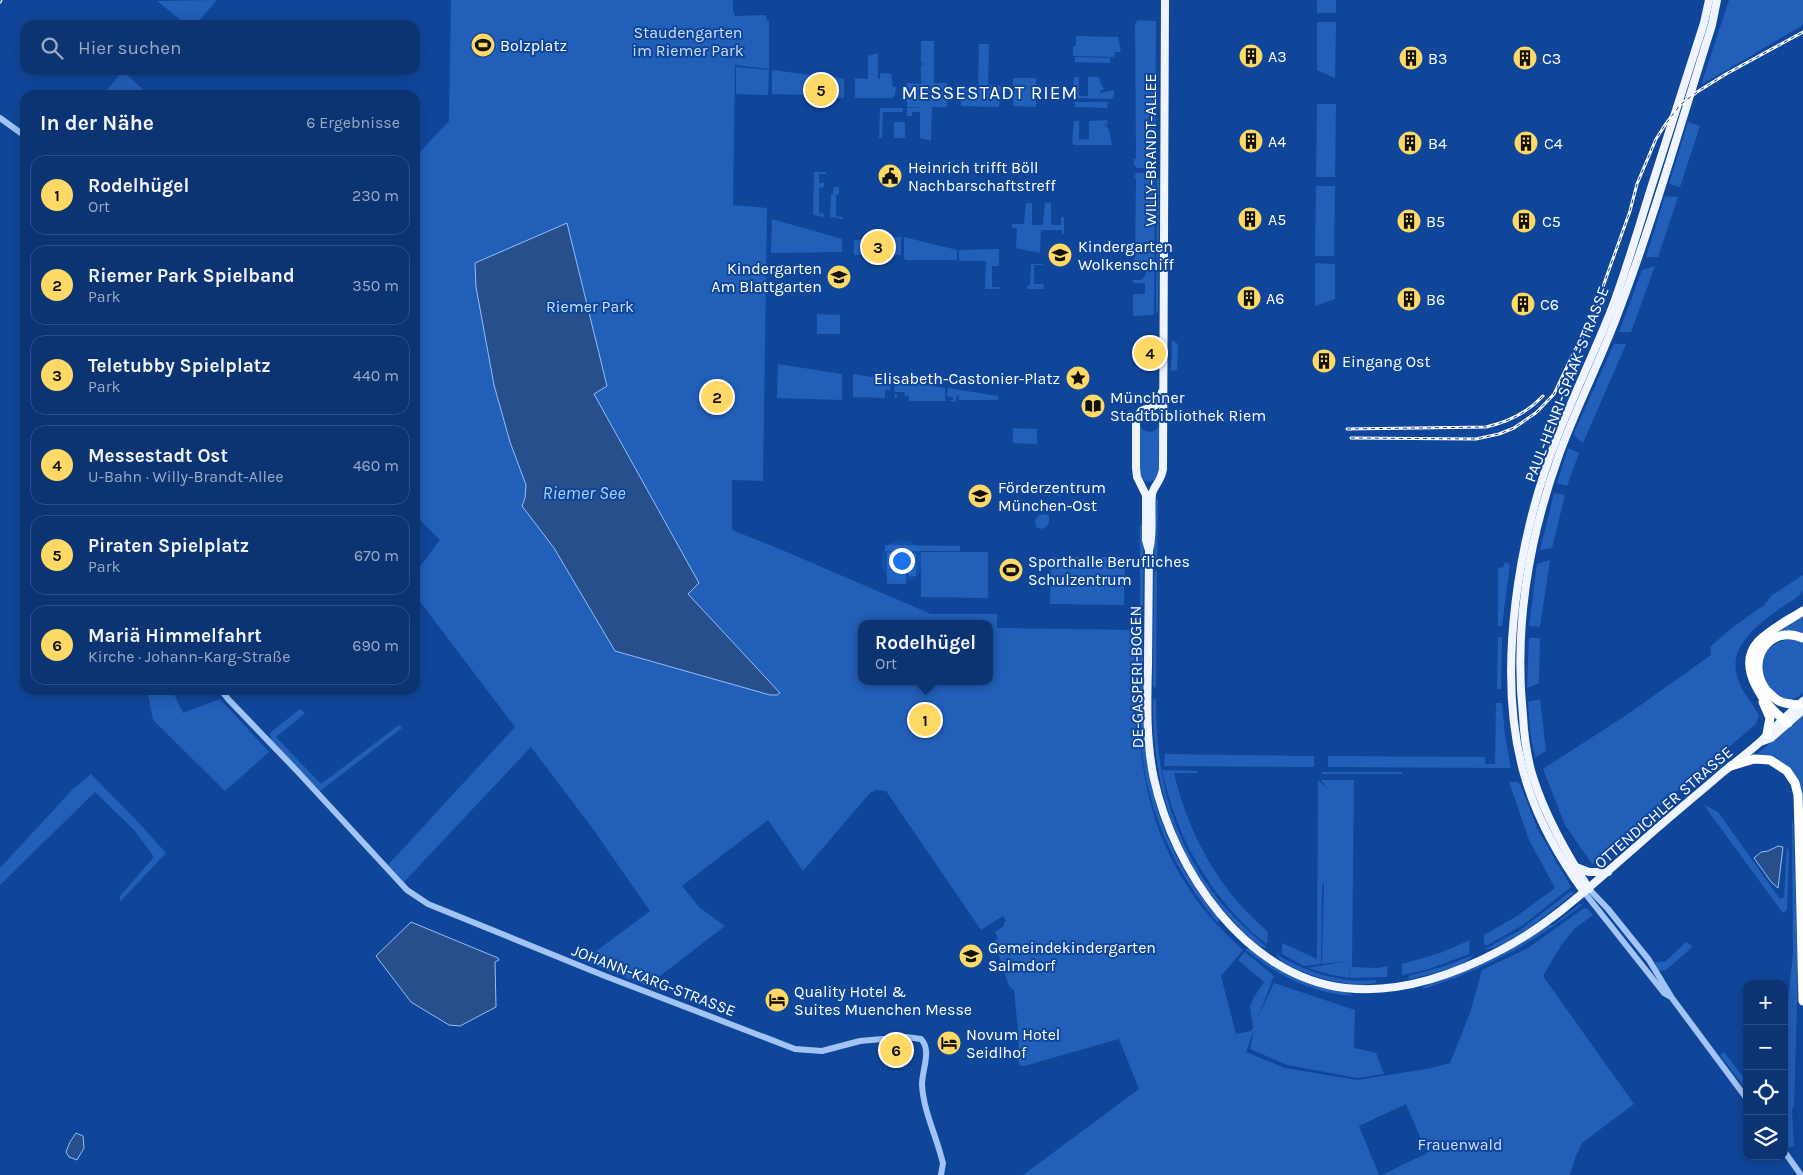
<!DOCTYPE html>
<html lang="de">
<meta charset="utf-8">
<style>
body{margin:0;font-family:Karla,sans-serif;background:#1a3f7b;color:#f1f3f6}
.controls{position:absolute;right:15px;bottom:15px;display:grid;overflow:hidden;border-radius:10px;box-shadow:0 2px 12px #0003}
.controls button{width:45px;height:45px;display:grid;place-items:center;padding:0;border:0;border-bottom:1px solid #2c4f85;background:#0c3473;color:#f1f3f6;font:25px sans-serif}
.you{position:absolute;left:901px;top:560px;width:18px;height:18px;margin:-12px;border:4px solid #fff;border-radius:50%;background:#1a73e8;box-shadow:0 0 0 8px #1a73e833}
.badge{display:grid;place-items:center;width:32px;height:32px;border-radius:50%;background:#ffd965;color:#111;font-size:16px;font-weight:700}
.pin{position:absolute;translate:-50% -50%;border:2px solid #fff;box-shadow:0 1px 5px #0006}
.popup{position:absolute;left:858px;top:620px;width:135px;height:65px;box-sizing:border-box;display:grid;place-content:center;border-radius:10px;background:#0c3473;filter:drop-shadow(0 1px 4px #0005);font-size:16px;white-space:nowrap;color:#9aaac4}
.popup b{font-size:19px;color:#f1f3f6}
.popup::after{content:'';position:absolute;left:50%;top:100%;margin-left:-10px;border:10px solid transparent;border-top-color:#0c3473}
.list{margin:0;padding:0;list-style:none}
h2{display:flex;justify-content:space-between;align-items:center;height:65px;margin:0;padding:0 20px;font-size:21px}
h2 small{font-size:16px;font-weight:400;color:#9aaac4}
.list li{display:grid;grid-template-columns:32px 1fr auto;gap:15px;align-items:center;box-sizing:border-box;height:80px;margin:0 10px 10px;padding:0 10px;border:1px solid #2c4f85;border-radius:15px}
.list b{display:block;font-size:19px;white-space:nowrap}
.list p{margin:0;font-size:16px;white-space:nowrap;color:#9aaac4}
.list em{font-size:16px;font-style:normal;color:#9aaac4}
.icon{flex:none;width:28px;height:28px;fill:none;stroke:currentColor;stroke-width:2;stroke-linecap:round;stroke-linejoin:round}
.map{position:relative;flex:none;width:1803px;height:1175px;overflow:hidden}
.search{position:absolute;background:#0c3473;box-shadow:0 2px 12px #0003;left:20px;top:20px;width:400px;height:55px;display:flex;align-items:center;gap:12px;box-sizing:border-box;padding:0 18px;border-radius:15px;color:#9aaac4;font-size:19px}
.panel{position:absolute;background:#0c3473;box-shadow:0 2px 12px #0003;left:20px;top:90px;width:400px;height:605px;border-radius:15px}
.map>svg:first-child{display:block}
.green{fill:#225fb8;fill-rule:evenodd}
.water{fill:#274f8c;stroke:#93bef8}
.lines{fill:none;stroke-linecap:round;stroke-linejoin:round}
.minor{stroke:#a1c4f4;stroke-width:6}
.major{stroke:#eff4ff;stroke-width:8}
.highway{stroke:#fff;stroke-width:9}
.rail-casing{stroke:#fff;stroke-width:3}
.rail{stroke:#104699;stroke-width:1;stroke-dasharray:4;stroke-linecap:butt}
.labels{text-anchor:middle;stroke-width:4;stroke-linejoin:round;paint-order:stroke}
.park-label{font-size:16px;fill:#cadffe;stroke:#104699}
.poi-label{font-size:16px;fill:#fff;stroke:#104699;text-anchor:start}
.street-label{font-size:16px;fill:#fff;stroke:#104699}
.water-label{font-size:18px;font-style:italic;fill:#aecefb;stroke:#104699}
.quarter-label{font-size:19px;letter-spacing:1px;fill:#fff;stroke:#104699}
</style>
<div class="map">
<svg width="1803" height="1175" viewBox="0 0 1803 1175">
<rect width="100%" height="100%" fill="#104699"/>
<g class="green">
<polygon points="217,0 195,25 187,25 157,1"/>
<path d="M451,0H733V11L735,16L766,15L767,21H769V69L735,65L733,205L767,208L763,481L732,480V530L775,547L931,614H997V628L1138,630C1137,737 1135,823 1206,912C1217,926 1230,938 1243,950L1221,976L1236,1034L1251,1031L1253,1028L1250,1006L1254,997L1264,982L1238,960L1245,952L1274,976L1257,1020L1274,983L1355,1010L1354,1048L1376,1053L1384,1074L1357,1078L1287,1065L1250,1049L1254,1030L1246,1052L1285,1068L1357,1080L1432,1068L1450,1063L1470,1013L1482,970L1528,948L1584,908H1587L1593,915L1574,929L1562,944L1543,976L1634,1104L1582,1143L1575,1158L1570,1175H1382L1427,1153L1406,1104L1359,1126L1379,1175H1023L1139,1089L1119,1039L1024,1066L1019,1065L1018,1029L1014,990L1009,986L994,941L998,939L995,932L1004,926V923L1006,921L1003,916L981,930L886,791L876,790L870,793L803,871L768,820L682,886L700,908L725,926L647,986L583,961L650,911L593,829L531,747L404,882L388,865L515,727L415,595V573L440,540L415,515V157L449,121ZM861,624H989V681H861Z"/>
<rect x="1317" y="0" width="19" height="13"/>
<polygon points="1729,0 1803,0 1803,25 1701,85"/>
<polygon points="1138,20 1156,21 1155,168 1137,168 1134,165 1134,159 1136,159 1135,24"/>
<polygon points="1317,22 1336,22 1335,78 1317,70"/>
<polygon points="1076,36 1118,37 1121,52 1115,52 1114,57 1073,56 1073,46 1076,46"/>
<polygon points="921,41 934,41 934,83 947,83 947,107 932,107 931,141 920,138 920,112 912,112 912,116 907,116 907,108 923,107 907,107 907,83 921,84 921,65 925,64 921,63"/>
<polygon points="979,44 989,44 988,85 1001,86 999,107 961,106 961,88 978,89"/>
<polygon points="878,53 878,79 880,79 880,73 891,74 893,87 896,87 895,95 892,98 855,98 855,78 868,79 868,56"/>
<polygon points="1075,57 1110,58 1110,63 1075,62"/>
<polygon points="736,67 769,70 768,95 736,94"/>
<polygon points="772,70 811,75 810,95 772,94"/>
<polygon points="123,71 149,95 104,95 103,94"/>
<polygon points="820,77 822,79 823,77 829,83 833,81 834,77 844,79 844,98 831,98 831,103 818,103 814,99 811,100 812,78"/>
<polygon points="1074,77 1079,77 1079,96 1088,96 1088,77 1099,77 1101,84 1104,89 1100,91 1100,93 1114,90 1114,95 1112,99 1075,98 1073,96"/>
<polygon points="1013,78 1036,78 1036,107 1013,106"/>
<polygon points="1075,102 1108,102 1107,108 1075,107"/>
<polygon points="1317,104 1336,104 1335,177 1316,177"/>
<polygon points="880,108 903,108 903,112 883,112 882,138 879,138"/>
<polygon points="1107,120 1108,125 1104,123 1109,130 1112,145 1074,145 1072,142 1074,121 1079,121 1079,140 1089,139 1089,121"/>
<rect x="894" y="122" width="11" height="16"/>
<polygon points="1688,122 1700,126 1680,187 1669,184"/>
<polygon points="814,172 826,172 826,174 819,174 819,183 824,183 824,187 819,188 819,213 824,214 824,217 813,215"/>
<path d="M1136,173H1155L1154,315L1133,316V294H1145V283H1133V280H1141C1154,269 1138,266 1133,259L1135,258L1136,179L1134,178Z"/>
<polygon points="1157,173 1159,181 1158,310 1156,315"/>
<polygon points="1316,186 1335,186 1334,256 1315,256"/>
<polygon points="834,187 839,187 839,194 836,195 836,216 843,217 843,219 830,217 831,194 833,194"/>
<polygon points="1665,196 1678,197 1658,257 1646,257"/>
<polygon points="1026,203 1032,203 1032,225 1043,225 1045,203 1051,203 1051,223 1053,225 1061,225 1061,217 1064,217 1064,234 1062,234 1062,230 1041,230 1040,253 1016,248 1017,228 1012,228 1012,224 1024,224"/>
<polygon points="772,219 842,239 842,252 771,253"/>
<polygon points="901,237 901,255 854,255 854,240"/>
<polygon points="904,237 957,250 957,260 906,260 904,258"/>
<polygon points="999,249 999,266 992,266 992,287 999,287 999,289 985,289 986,261 959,261 959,250"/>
<polygon points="1315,263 1335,264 1335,299 1315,306"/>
<polygon points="1031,264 1043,264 1043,265 1034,265 1034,284 1043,284 1044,289 1027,289 1027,286 1030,285"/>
<polygon points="1655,266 1631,332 1619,332 1642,270"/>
<polygon points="817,314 840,315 840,334 817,334"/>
<polygon points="1172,340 1178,344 1177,370 1171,371"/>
<polygon points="1614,344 1626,344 1583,443 1573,435"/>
<polygon points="778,364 842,374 842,400 777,398"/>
<polygon points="853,374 891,380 890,390 885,390 885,398 853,397"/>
<polygon points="894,380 945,388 945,401 909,401 909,396 902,395 905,395 904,392 895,392 895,394 897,394 897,397 895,398"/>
<polygon points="948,388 998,396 998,400 959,400 959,396 957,395 956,402 947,400 953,400 953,397 947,396"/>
<path d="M1139,423L1143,430C1151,434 1157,431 1160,423L1159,474C1156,480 1152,483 1145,481L1139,475Z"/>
<polygon points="1013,428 1037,429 1037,444 1013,443"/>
<polygon points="1568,448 1579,453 1567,486 1557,483"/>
<polygon points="1554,493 1565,495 1552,548 1540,550"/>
<polygon points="1154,499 1158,500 1157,561 1154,559"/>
<polygon points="1043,514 1049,515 1049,523 1046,527 1041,529 1036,527 1035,521 1038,516"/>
<polygon points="1140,525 1144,525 1143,613 1142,615 1140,615"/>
<polygon points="885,545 960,546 960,551 885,551"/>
<polygon points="887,552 907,553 906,584 887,584"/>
<polygon points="921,552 988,552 988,598 921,597"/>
<rect x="909" y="554" width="7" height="22"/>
<polygon points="1051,557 1125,557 1124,605 1050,604"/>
<polygon points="1550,560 1540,627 1529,626 1537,564"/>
<polygon points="1505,562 1510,564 1502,626 1498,626 1498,568 1503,567"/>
<polygon points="1157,570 1156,688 1153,686 1154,572"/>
<path d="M1803,575C1803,579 1803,586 1803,590C1800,597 1791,601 1785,605C1764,620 1731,642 1736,672C1739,690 1752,701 1759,716L1756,724L1592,864L1565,825L1543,769L1628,714L1711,655L1710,647L1733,627L1764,605L1772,595Z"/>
<path d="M1803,612V633C1793,630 1784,631 1774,634Z"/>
<path d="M1139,633L1143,635C1142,749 1142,827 1219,919L1218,923C1178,876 1151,820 1143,759C1137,718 1139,675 1139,633Z"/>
<polygon points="1498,637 1502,637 1501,689 1497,689"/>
<polygon points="1529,638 1540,638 1539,683 1527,688"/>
<path d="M1794,639L1803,643V693C1772,721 1733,644 1794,639Z"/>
<polygon points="147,690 172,690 183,713 220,699 269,752 225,791 153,720"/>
<path d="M1156,698C1156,778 1171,840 1222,904C1232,915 1243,926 1254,936C1258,940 1265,945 1267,948C1256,948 1243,931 1235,923C1175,862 1152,784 1153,700Z"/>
<polygon points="1540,699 1546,751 1535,758 1530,730 1528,702"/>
<polygon points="1496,703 1502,703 1505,736 1511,768 1328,767 1328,756 1485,757 1485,764 1495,764"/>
<polygon points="300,709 305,713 276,737 321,784 399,725 402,728 320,791 271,740 270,733"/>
<path d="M1803,715V858C1803,820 1803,749 1755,756Z"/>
<polygon points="1165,754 1314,756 1314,767 1164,766"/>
<path d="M1162,770L1198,771L1197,773H1174C1185,820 1206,865 1238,902C1247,913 1258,922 1268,932L1267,944C1257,938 1247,927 1238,918C1199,876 1174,827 1162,770Z"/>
<rect x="1322" y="772" width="80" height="2"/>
<polygon points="91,774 137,821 166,853 120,902 120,896 154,857 135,831 95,792 0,885 0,868 73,789"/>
<polygon points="1318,780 1328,790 1321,780 1354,780 1352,967 1377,968 1388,966 1387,977 1350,978 1349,970 1349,978 1328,974 1308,968 1349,961 1322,964 1324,880 1322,888 1321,964 1304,966 1282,954 1282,943 1317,959"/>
<polygon points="1509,782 1517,782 1520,784 1538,830 1571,887 1523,925 1486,946 1484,944 1484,935 1517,916 1555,888 1529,840"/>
<polygon points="1703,804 1718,812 1780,899 1784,897 1787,846 1789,851 1787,910 1783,913"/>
<polygon points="1793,821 1798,968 1794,1106 1792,1110 1794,1146 1789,1148 1784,1142 1784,1081 1788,1054 1788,1000 1793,955 1792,824"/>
<path d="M1571,891L1574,893C1559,905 1502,953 1485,949L1520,930Z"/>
<path d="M1580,904H1582V905C1534,943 1482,971 1423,989V987C1439,977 1460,974 1478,966C1503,955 1526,940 1549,925H1553Z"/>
<polygon points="1470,940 1469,954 1429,969 1402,975 1402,964 1440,953"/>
<polygon points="1686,942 1692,946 1691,948 1666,970 1658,971 1655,962 1665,962"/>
<path d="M1249,948C1268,963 1287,975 1309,983C1320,987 1346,989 1353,996C1312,993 1278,976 1246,950Z"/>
<path d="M1276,954C1306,972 1341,984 1376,980V982C1361,992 1282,972 1276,954Z"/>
<path d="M1474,955C1461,969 1428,975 1409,979L1408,976L1442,967Z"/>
<polygon points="901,1041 907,1044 911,1054 909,1057 890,1064 881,1042"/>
<polygon points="1724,1052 1744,1078 1747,1076 1747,1091 1720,1055"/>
</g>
<g class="water">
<polygon points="567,223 607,386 594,394 699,583 688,594 780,693 777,695 770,695 615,651 554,548 522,506 525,498 526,485 510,442 494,385 476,287 475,263"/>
<polygon points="1778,846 1783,847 1778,888 1772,883 1754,858 1761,852 1768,851"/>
<polygon points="411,922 498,958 499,960 495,962 496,1007 460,1026 449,1025 411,1002 376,956"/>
<polygon points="76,1133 83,1136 84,1148 77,1160 69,1157 66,1152 70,1142"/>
</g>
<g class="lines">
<g class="minor">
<polyline points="0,118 25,136"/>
<path d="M221,690L228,699L298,772L407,890L428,904L605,976L795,1049L822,1051L860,1041L906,1037L921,1039C932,1050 922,1070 922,1084C923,1109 935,1133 941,1156L943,1163L941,1175"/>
<polyline points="1589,889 1608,909 1649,960 1672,998 1747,1099"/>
<polyline points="1584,892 1664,993 1669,996"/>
<polyline points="1784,1151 1801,1175"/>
</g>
<g class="major">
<path d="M1165,0L1163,469C1161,482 1154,485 1152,494C1150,513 1154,532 1149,551C1149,589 1148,627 1148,665C1147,703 1146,742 1154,779C1174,870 1245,976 1345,988C1398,994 1454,975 1501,950C1553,923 1595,882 1639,844C1666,820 1694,797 1722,773C1734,763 1748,753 1760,742C1774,728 1788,714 1803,701"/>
<path d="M1149,551L1146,540V495L1137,477L1136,468V420L1141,411C1155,405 1157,409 1162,392"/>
<polyline points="1763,741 1771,738 1803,710"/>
<polyline points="1576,867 1589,872 1608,872"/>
<path d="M1589,889C1566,852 1545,816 1532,774C1527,756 1524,735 1523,716C1514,628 1529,538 1559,455C1577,405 1602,358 1620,308C1655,215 1682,119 1712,25L1717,0"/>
<path d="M1584,892C1558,856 1536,817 1524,774C1495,671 1519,533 1558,435C1575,392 1595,351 1612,308C1627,268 1639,226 1652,185C1669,131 1687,77 1704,23L1709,0"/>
</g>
<g class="highway">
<polyline points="1763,702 1770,718 1767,734"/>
<path d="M1799,705C1792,704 1785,704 1779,701C1775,699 1771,695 1767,691C1744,663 1768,623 1803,638"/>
<path d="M1788,723C1766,707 1735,668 1758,642C1770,629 1789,620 1803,611"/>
<polyline points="1731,766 1754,759 1770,760 1787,771 1795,783 1798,795 1799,829 1803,1001"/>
</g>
<defs>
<g id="rail">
<polyline points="0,2 1,0"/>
<path d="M1347,429L1486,427C1508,422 1527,413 1543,396"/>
<polyline points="1351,438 1476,439 1499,434 1514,428 1537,412 1554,394 1574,352 1590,323 1630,211 1637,184 1656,139 1665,125 1680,105 1697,92 1726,74 1803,32"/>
</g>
</defs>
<use href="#rail" class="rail-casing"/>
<use href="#rail" class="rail"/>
</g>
<defs>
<symbol id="stadium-disc" viewBox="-11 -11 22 22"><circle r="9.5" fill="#ffd965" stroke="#104699"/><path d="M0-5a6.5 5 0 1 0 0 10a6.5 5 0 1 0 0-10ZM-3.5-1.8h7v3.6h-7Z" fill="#111"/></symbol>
<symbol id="building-disc" viewBox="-11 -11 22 22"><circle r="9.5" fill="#ffd965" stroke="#104699"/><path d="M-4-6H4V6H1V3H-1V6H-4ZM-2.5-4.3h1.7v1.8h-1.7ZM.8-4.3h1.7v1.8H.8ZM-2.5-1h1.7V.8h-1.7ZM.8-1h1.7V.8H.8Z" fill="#111"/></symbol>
<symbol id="civic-disc" viewBox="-11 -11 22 22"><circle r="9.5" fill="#ffd965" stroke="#104699"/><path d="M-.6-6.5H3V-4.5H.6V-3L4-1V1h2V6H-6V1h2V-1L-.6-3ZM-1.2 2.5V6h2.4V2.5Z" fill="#111"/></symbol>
<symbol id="school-disc" viewBox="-11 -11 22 22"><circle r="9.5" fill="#ffd965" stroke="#104699"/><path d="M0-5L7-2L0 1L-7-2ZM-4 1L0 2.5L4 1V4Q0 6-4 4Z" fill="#111"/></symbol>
<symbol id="sight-disc" viewBox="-11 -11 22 22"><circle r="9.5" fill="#ffd965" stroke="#104699"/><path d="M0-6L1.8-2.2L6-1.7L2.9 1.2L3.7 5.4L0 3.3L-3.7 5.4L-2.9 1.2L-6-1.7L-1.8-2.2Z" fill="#111"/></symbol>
<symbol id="library-disc" viewBox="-11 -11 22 22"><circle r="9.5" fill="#ffd965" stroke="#104699"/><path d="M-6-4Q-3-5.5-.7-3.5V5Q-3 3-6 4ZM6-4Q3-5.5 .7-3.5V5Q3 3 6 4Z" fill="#111"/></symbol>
<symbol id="hotel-disc" viewBox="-11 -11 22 22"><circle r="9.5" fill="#ffd965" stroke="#104699"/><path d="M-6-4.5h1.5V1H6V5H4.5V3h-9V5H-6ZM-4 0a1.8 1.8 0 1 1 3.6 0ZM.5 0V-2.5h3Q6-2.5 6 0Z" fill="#111"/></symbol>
</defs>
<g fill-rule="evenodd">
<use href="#stadium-disc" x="469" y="31" width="28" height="28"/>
<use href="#building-disc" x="1237" y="42" width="28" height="28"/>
<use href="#building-disc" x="1397" y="44" width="28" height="28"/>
<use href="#building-disc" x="1511" y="44" width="28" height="28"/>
<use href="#building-disc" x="1237" y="127" width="28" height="28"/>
<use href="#building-disc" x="1396" y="129" width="28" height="28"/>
<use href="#building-disc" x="1512" y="129" width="28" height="28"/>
<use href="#civic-disc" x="876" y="162" width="28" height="28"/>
<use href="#building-disc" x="1236" y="205" width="28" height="28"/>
<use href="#building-disc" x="1395" y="207" width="28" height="28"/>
<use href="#building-disc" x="1510" y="207" width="28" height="28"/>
<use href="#school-disc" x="1046" y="241" width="28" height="28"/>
<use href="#school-disc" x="825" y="263" width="28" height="28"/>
<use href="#building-disc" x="1235" y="284" width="28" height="28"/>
<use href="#building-disc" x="1395" y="285" width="28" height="28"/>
<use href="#building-disc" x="1509" y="290" width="28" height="28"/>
<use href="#building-disc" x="1310" y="347" width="28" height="28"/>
<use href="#sight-disc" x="1064" y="364" width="28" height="28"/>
<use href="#library-disc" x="1079" y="392" width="28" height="28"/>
<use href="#school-disc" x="966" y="482" width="28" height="28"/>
<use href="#stadium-disc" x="997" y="556" width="28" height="28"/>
<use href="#school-disc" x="957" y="942" width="28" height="28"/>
<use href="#hotel-disc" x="763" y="986" width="28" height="28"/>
<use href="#hotel-disc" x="935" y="1029" width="28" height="28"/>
</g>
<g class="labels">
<g class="park-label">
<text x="688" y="38">Staudengarten<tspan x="688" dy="18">im Riemer Park</tspan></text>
<text x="590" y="312">Riemer Park</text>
<text x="1460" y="1150">Frauenwald</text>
</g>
<g class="poi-label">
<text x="500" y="51">Bolzplatz</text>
<text x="1268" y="62">A3</text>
<text x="1428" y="64">B3</text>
<text x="1542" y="64">C3</text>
<text x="1268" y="147">A4</text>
<text x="1428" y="149">B4</text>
<text x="1544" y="149">C4</text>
<text x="908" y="173">Heinrich trifft Böll<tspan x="908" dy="18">Nachbarschaftstreff</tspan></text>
<text x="1268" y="225">A5</text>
<text x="1426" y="227">B5</text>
<text x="1542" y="227">C5</text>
<text x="1078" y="252">Kindergarten<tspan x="1078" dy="18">Wolkenschiff</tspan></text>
<text x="822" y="274" text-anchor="end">Kindergarten<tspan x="822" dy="18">Am Blattgarten</tspan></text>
<text x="1266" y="304">A6</text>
<text x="1426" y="305">B6</text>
<text x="1540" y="310">C6</text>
<text x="1342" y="367">Eingang Ost</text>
<text x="1060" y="384" text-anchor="end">Elisabeth-Castonier-Platz</text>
<text x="1110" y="403">Münchner<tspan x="1110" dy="18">Stadtbibliothek Riem</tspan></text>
<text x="998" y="493">Förderzentrum<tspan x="998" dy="18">München-Ost</tspan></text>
<text x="1028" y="567">Sporthalle Berufliches<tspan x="1028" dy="18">Schulzentrum</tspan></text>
<text x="988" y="953">Gemeindekindergarten<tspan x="988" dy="18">Salmdorf</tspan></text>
<text x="794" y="997">Quality Hotel &amp;<tspan x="794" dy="18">Suites Muenchen Messe</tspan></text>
<text x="966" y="1040">Novum Hotel<tspan x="966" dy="18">Seidlhof</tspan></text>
</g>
<g class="street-label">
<text transform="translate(1150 150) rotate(-90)" y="6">WILLY-BRANDT-ALLEE</text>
<text transform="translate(1566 384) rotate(-69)" y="6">PAUL-HENRI-SPAAK-STRASSE</text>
<text transform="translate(1136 677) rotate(-91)" y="6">DE-GASPERI-BOGEN</text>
<text transform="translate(1663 807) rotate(-41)" y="6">OTTENDICHLER STRASSE</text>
<text transform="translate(654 980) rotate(21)" y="6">JOHANN-KARG-STRASSE</text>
</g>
<g class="water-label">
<text x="584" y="499">Riemer See</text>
</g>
<g class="quarter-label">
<text x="990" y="99">MESSESTADT RIEM</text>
</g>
</g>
</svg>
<div class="controls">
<button>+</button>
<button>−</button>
<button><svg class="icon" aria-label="locate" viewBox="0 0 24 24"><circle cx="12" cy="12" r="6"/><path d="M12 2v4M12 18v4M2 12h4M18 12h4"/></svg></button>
<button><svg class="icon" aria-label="layers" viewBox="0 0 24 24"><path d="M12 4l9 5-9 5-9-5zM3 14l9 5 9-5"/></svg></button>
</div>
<div class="you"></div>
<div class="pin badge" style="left:925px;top:720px">1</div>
<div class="popup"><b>Rodelhügel</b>Ort</div>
<div class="pin badge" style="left:717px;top:397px">2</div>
<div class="pin badge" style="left:878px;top:247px">3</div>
<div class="pin badge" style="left:1150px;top:353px">4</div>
<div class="pin badge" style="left:821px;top:90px">5</div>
<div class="pin badge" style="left:896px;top:1050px">6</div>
<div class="search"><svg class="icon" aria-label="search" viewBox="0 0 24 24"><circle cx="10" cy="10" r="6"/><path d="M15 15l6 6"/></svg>Hier suchen</div>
<section class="panel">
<h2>In der Nähe<small>6 Ergebnisse</small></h2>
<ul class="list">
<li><span class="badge">1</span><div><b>Rodelhügel</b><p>Ort</p></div><em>230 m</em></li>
<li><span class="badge">2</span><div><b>Riemer Park Spielband</b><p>Park</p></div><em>350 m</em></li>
<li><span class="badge">3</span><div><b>Teletubby Spielplatz</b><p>Park</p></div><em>440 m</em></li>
<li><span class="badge">4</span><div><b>Messestadt Ost</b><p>U-Bahn · Willy-Brandt-Allee</p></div><em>460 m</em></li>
<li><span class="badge">5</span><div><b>Piraten Spielplatz</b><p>Park</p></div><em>670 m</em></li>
<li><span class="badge">6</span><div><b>Mariä Himmelfahrt</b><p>Kirche · Johann-Karg-Straße</p></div><em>690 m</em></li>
</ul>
</section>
</div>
